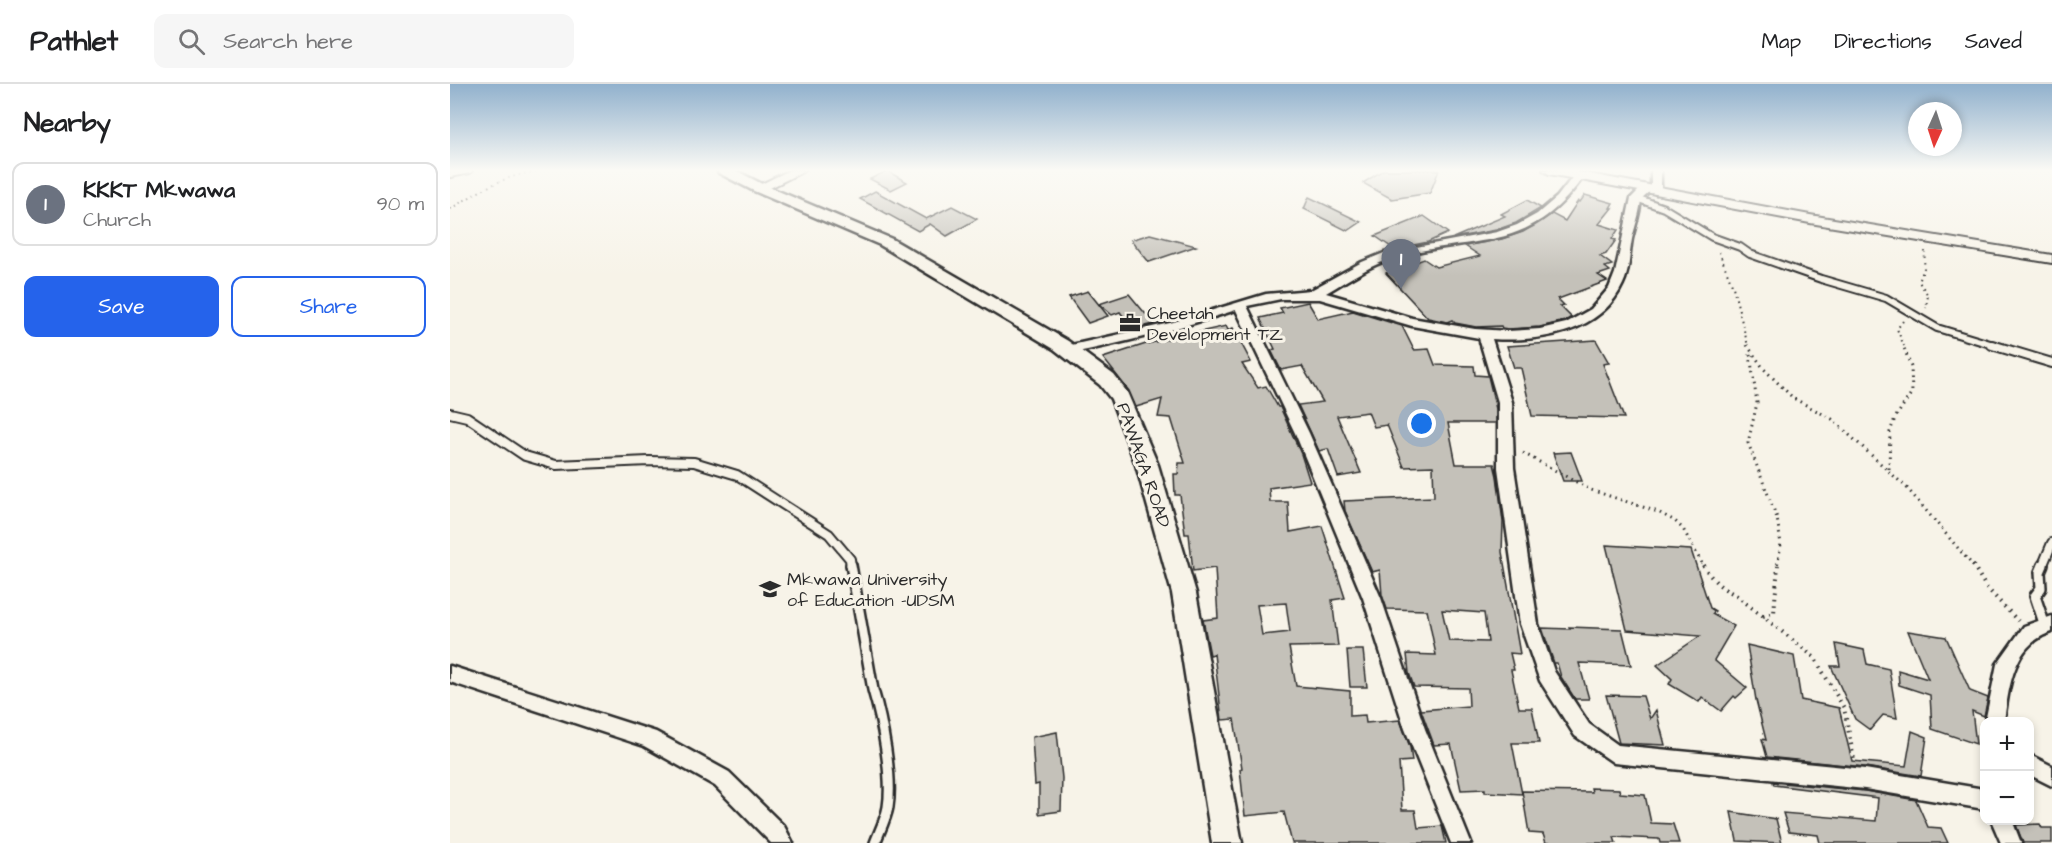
<!DOCTYPE html>
<meta charset="utf-8">
<style>
body{margin:0;font-family:"Architects Daughter",sans-serif;background:#f6f6f6;color:#202124}
.controls{position:absolute;right:18px;bottom:18px;display:grid;overflow:hidden;border-radius:12px;box-shadow:0 3px 9px #0003}
.controls button{width:54px;height:54px;display:grid;place-items:center;padding:0;border:0;border-bottom:2px solid #e0e0e0;background:#fff;color:#202124;font:30px sans-serif}
.compass{position:absolute;left:1458px;top:18px;width:54px;height:54px;border-radius:50%;background:#fff;box-shadow:0 3px 9px #0003;rotate:183deg}
.you{position:absolute;left:972px;top:340px;width:21px;height:21px;margin:-15px;border:4px solid #fff;border-radius:50%;background:#1a73e8;box-shadow:0 0 0 9px #1a73e833}
.badge{display:grid;place-items:center;width:39px;height:39px;border-radius:50%;background:#2563eb;color:#fff;font-size:20px;font-weight:700}
.pin{position:absolute;translate:-50% -50px;filter:drop-shadow(0 2px 3px #0008)}
.pin::after{content:'';position:absolute;top:32px;width:21px;height:18px;background:inherit;clip-path:polygon(0 0,100% 0,50% 100%)}
.list{margin:0;padding:0;list-style:none}
h2{display:flex;justify-content:space-between;align-items:center;height:78px;margin:0;padding:0 24px;font-size:26px}
h2 small{font-size:20px;font-weight:400;color:#757577}
.list li{display:grid;grid-template-columns:39px 1fr auto;gap:18px;align-items:center;box-sizing:border-box;height:84px;margin:0 12px 12px;padding:0 12px;border:2px solid #e0e0e0;border-radius:12px}
.list b{display:block;font-size:22px;white-space:nowrap}
.list p{margin:0;font-size:20px;white-space:nowrap;color:#757577}
.list em{font-size:20px;font-style:normal;color:#757577}
.actions{display:flex;gap:12px;padding:18px 24px}
.actions a{flex:1;padding:14px 0;border:2px solid #2563eb;border-radius:12px;text-align:center;font-size:21px;color:#2563eb}
.actions .main{background:#2563eb;color:#fff}
.icon{flex:none;width:33px;height:33px;fill:none;stroke:currentColor;stroke-width:2;stroke-linecap:round;stroke-linejoin:round}
.map{position:relative;flex:none;width:1602px;height:759px;overflow:hidden}
header{display:flex;align-items:center;gap:36px;box-sizing:border-box;height:84px;padding:0 30px;background:#fff;border-bottom:2px solid #e0e0e0}
header strong{font-size:28px}
nav{display:flex;gap:33px;margin-inline-start:auto;font-size:21px}
.search{width:420px;height:54px;background:#f6f6f6;display:flex;align-items:center;gap:15px;box-sizing:border-box;padding:0 21px;border-radius:12px;color:#757577;font-size:22px}
main{display:flex}
aside{flex:1;background:#fff}
.map>svg:first-child{display:block}
.building{fill:#c4c1b9;stroke:#2b2b2b;stroke-width:1.5;fill-rule:evenodd}
.lines{fill:none;stroke-linecap:round;stroke-linejoin:round}
.service-far2-casing{stroke:#2b2b2b;stroke-width:10}
.service-far1-casing{stroke:#2b2b2b;stroke-width:12}
.service-casing{stroke:#2b2b2b;stroke-width:14}
.minor-casing{stroke:#2b2b2b;stroke-width:5}
.tertiary-casing{stroke:#2b2b2b;stroke-width:4}
.secondary-casing{stroke:#2b2b2b;stroke-width:5}
.path-far2{stroke:#2b2b2b;stroke-width:2;stroke-dasharray:1.5 4;stroke-linecap:butt}
.path-far1{stroke:#2b2b2b;stroke-width:3;stroke-dasharray:1.5 4.5;stroke-linecap:butt}
.path{stroke:#2b2b2b;stroke-width:4;stroke-dasharray:1.5 5;stroke-linecap:butt}
.service-far2{stroke:#f7f3e8;stroke-width:6}
.service-far1{stroke:#f7f3e8;stroke-width:8}
.service{stroke:#f7f3e8;stroke-width:9}
.minor{fill:#f7f3e8;fill-rule:evenodd}
.tertiary{fill:#f7f3e8;fill-rule:evenodd}
.secondary{fill:#f7f3e8;fill-rule:evenodd}
.labels{text-anchor:middle;stroke-width:6;stroke-linejoin:round;paint-order:stroke}
.poi-label{font-size:18px;fill:#2b2b2b;stroke:#f7f3e8;text-anchor:start}
.street-label{font-size:18px;fill:#2b2b2b;stroke:#f7f3e8}
</style>
<header>
<strong>Pathlet</strong>
<div class="search"><svg class="icon" aria-label="search" viewBox="0 0 24 24"><circle cx="10" cy="10" r="6"/><path d="M15 15l6 6"/></svg>Search here</div>
<nav><a>Map</a><a>Directions</a><a>Saved</a></nav>
</header>
<main>
<aside>
<h2>Nearby<small></small></h2>
<ul class="list">
<li><span class="badge" style="background:#6b7280">1</span><div><b>KKKT Mkwawa</b><p>Church</p></div><em>90 m</em></li>
</ul>
<div class="actions"><a class="main">Save</a><a>Share</a></div>
</aside>
<div class="map">
<svg width="1602" height="759" viewBox="0 0 1602 759">
<rect width="100%" height="100%" fill="#f7f3e8"/>
<filter id="ink" filterUnits="userSpaceOnUse"><feTurbulence type="fractalNoise" baseFrequency=".0167" numOctaves="2"/><feDisplacementMap in="SourceGraphic" scale="12" xChannelSelector="R" yChannelSelector="G"/><feConvolveMatrix kernelMatrix="1 2 1 2 8 2 1 2 1" color-interpolation-filters="sRGB"/></filter>
<g filter="url(#ink)">
<g class="building">
<polygon points="933,86 989,86 980,109 942,115 913,99"/>
<polygon points="437,87 457,98 441,106 420,95"/>
<polygon points="425,107 476,135 502,122 527,135 497,152 480,140 468,147 410,115"/>
<polygon points="1135,111 1163,119 1160,124 1162,124 1149,140 1168,146 1162,155 1166,156 1156,170 1150,172 1162,181 1155,183 1160,187 1148,191 1157,197 1108,215 1114,221 1110,222 1121,233 1115,237 1090,243 1058,245 1052,244 1051,242 1026,243 1005,239 1002,236 997,238 978,234 936,189 974,175 986,183 1030,172 1015,162 1052,155 1073,148 1102,130 1115,137 1128,117 1130,118"/>
<polygon points="859,113 911,138 898,147 854,125"/>
<polygon points="1077,116 1091,124 1066,139 1046,146 1003,154 1055,132 1051,130"/>
<polygon points="974,132 998,149 978,158 944,165 925,152"/>
<polygon points="700,150 746,162 699,178 681,156"/>
<polygon points="638,207 658,232 638,239 619,213"/>
<polygon points="679,210 704,240 683,245 670,228 662,231 649,220"/>
<path d="M858,218L868,235L903,227L952,242L964,266L979,265L985,281L1024,282L1025,291L1038,292L1046,325V339H998L1006,380H1044L1047,392L1053,438L1052,468L1070,570L1060,569L1064,586H1061L1069,624H1082L1089,659H1062L1072,710L1035,708V705L1011,706L1001,660L984,661L971,626L1019,622L1018,604L964,603L959,589L957,570L986,571L977,526L937,525L932,511L930,486L922,488L895,427L894,417L984,413L983,382L954,383L937,341L924,343L918,328L887,332L911,389L888,393L878,365L869,367L848,321L873,318L852,282L831,286L821,266L825,265L810,234L833,229L830,224ZM992,526L1034,529L1038,558L999,557Z"/>
<path d="M776,242L778,246L783,244L801,278L792,280L808,304L816,302L828,323H830L851,370L860,398L819,404L820,418H838L840,448L872,442L895,514L882,516L888,562L839,563L846,602L900,607V632L915,631L916,639L950,636L960,663L962,677L949,678L952,726H965L968,744L992,742L996,759H842L834,728L795,732L790,685L792,684L784,635L772,636L764,570L760,571L753,536L768,534L765,484L743,487L739,450H735L730,411H725L724,390H728L729,379H735L721,334L708,333L712,315L686,323L679,307L653,274L696,260ZM836,519L840,548L812,551L807,521Z"/>
<polygon points="1146,256 1159,279 1153,280 1174,334 1082,332 1071,284 1064,284 1057,262"/>
<polygon points="1121,368 1132,397 1113,397 1103,369"/>
<polygon points="1156,461 1241,466 1260,524 1265,527 1262,530 1284,542 1264,576 1297,604 1286,614 1284,612 1271,627 1252,613 1249,618 1219,600 1222,595 1207,581 1250,552 1177,546"/>
<polygon points="1119,543 1172,545 1181,581 1129,579 1139,615 1125,615 1111,593 1107,579 1104,579 1092,544 1120,545"/>
<polygon points="1458,547 1496,553 1520,607 1538,614 1534,632 1522,627 1526,660 1482,645 1480,611 1449,601 1448,586 1478,595"/>
<polygon points="1386,560 1414,566 1417,580 1439,585 1447,634 1433,631 1420,646 1405,635 1381,582 1390,582"/>
<polygon points="1297,561 1344,572 1351,616 1389,624 1402,677 1456,682 1462,647 1477,653 1471,692 1415,683 1317,673 1312,655 1316,656 1306,616"/>
<polygon points="897,566 913,566 917,603 900,603"/>
<polygon points="1156,611 1193,612 1200,635 1206,626 1215,661 1169,659"/>
<polygon points="607,648 612,694 611,727 589,730 589,700 585,701 582,653"/>
<polygon points="1323,698 1415,707 1466,716 1478,743 1491,744 1498,759 1370,759 1368,751 1339,748 1333,729 1426,737 1428,714 1324,701"/>
<polygon points="1141,704 1169,705 1170,709 1195,711 1201,739 1223,740 1229,759 1210,759 1209,755 1164,753 1166,759 1096,759 1093,750 1079,749 1072,707 1142,708"/>
<polygon points="1281,728 1326,735 1332,759 1287,757"/>
<polygon points="1590,740 1592,744 1602,744 1602,759 1573,759 1566,741"/>
</g>
<g class="lines">
<defs>
<g id="service-far2">
<polyline points="0,90 19,86"/>
<polyline points="1186,114 1214,124 1262,153 1290,163 1300,170 1371,195 1436,214 1487,244 1547,262"/>
</g>
<g id="service-far1">
<polyline points="1542,261 1602,279"/>
<polyline points="0,329 17,333 75,372 106,381 199,377 244,378 287,391 379,450 400,475 401,483"/>
<polyline points="1592,483 1602,459"/>
</g>
<g id="service">
<path d="M401,481L423,606C432,636 443,693 438,723C436,735 429,748 425,759"/>
<polyline points="1593,481 1590,488 1591,504 1585,512 1595,542"/>
</g>
<g id="minor">
<path d="M1201,86H1211V107L1206,110L1201,106L1191,115C1190,129 1185,142 1182,155C1179,170 1180,186 1173,200C1151,249 1090,258 1042,255L1062,318L1064,384L1088,540L1104,587L1139,640L1168,661L1415,685L1534,705V725L1415,705L1164,679L1125,652L1090,597L1070,540L1048,384V318L1029,254L962,242L870,215H831L797,222L859,349L931,514L975,645L1021,759H1001L955,645L913,514L845,349L786,226C730,244 675,259 617,270L610,266L617,262L720,239L816,210L861,206L912,178L934,169L1047,148L1067,141L1087,130L1107,113L1125,90L1129,89L1134,92C1078,170 1031,150 950,172C923,179 900,195 876,209L962,234L1025,245L1058,247L1090,245L1116,239L1141,225L1159,204L1165,189L1181,114L1192,103L1201,104Z"/>
<path d="M1602,532V548C1563,560 1559,602 1554,638H1535L1547,580L1574,542Z"/>
<polygon points="0,582 206,648 279,688 334,742 343,759 321,759 265,702 194,662 0,598"/>
<polygon points="1580,671 1602,682 1602,702 1580,691"/>
<polygon points="1541,736 1562,736 1571,759 1551,759"/>
</g>
<g id="tertiary">
<polygon points="340,86 356,86 314,107 304,107 303,104"/>
<polygon points="1093,86 1118,86 1360,131 1602,171 1602,179 1360,139 1099,90"/>
</g>
<polygon id="secondary" points="267,86 285,86 314,101 442,155 618,257 664,291 677,308 708,381 746,509 792,759 762,759 722,509 686,381 661,315 650,301 604,265 430,161 304,107 269,89"/>
</defs>
<use href="#service-far2" class="service-far2-casing"/>
<use href="#service-far1" class="service-far1-casing"/>
<use href="#service" class="service-casing"/>
<use href="#minor" class="minor-casing"/>
<use href="#tertiary" class="tertiary-casing"/>
<use href="#secondary" class="secondary-casing"/>
<g class="path-far2">
<path d="M0,125C35,104 55,90 97,86"/>
<polyline points="1475,167 1474,184 1469,198 1478,211 1476,224"/>
<polyline points="1269,168 1283,203 1298,262"/>
<polyline points="1453,237 1447,245 1454,262"/>
</g>
<g class="path-far1">
<polyline points="1297,261 1314,285 1343,314 1382,335 1457,404 1524,483"/>
<polyline points="1300,270 1307,319 1298,359 1327,434 1331,460 1327,483"/>
<polyline points="1073,369 1141,406 1208,428 1225,437 1233,445 1254,483"/>
<polyline points="1439,385 1440,348 1445,334 1462,308 1461,283 1453,261"/>
</g>
<g class="path">
<path d="M1253,481C1262,496 1271,504 1286,511L1364,573L1394,624L1404,675"/>
<polyline points="1523,481 1536,503 1568,537"/>
<polyline points="1313,532 1324,529 1328,481"/>
</g>
<use href="#service-far2" class="service-far2"/>
<use href="#service-far1" class="service-far1"/>
<use href="#service" class="service"/>
<use href="#minor" class="minor"/>
<use href="#tertiary" class="tertiary"/>
<use href="#secondary" class="secondary"/>
</g>
</g>
<linearGradient id="sky" x2="0" y2="1"><stop stop-color="#91b1cd"/><stop offset="0.45" stop-color="#fbfaf5"/><stop offset="1" stop-color="#fbfaf5" stop-opacity="0"/></linearGradient>
<rect width="1602" height="192" fill="url(#sky)"/>
<defs>
<symbol id="office-bare" viewBox="-9 -9 18 18"><path d="M-6-3h4V-5.5h4V-3h4V5H-6ZM-1-4.5V-3h2v-1.5ZM-6 0V1H6V0Z" fill="#2b2b2b" stroke="#f7f3e8" stroke-width="2.5" paint-order="stroke"/></symbol>
<symbol id="university-bare" viewBox="-9 -9 18 18"><path d="M0-5L7-2L0 1L-7-2ZM-4 1L0 2.5L4 1V4Q0 6-4 4Z" fill="#2b2b2b" stroke="#f7f3e8" stroke-width="2.5" paint-order="stroke"/></symbol>
</defs>
<g fill-rule="evenodd">
<use href="#office-bare" x="665" y="224" width="30" height="30"/>
<use href="#university-bare" x="305" y="490" width="30" height="30"/>
</g>
<g class="labels">
<g class="poi-label">
<text x="697" y="235">Cheetah<tspan x="697" dy="21">Development TZ</tspan></text>
<text x="337" y="501">Mkwawa University<tspan x="337" dy="21">of Education -UDSM</tspan></text>
</g>
<g class="street-label">
<text transform="translate(694 381) rotate(71)" y="6">PAWAGA ROAD</text>
</g>
</g>
</svg>
<div class="controls">
<button>+</button>
<button>−</button>
</div>
<svg class="compass" viewBox="-18 -18 36 36"><path d="M0-13l5 13h-10z" fill="#e53935"/><path d="M0 13l5-13h-10z" fill="#757577"/></svg>
<div class="you"></div>
<div class="pin badge" style="left:951px;top:205px;background:#6b7280">1</div>
</div>
</main>
